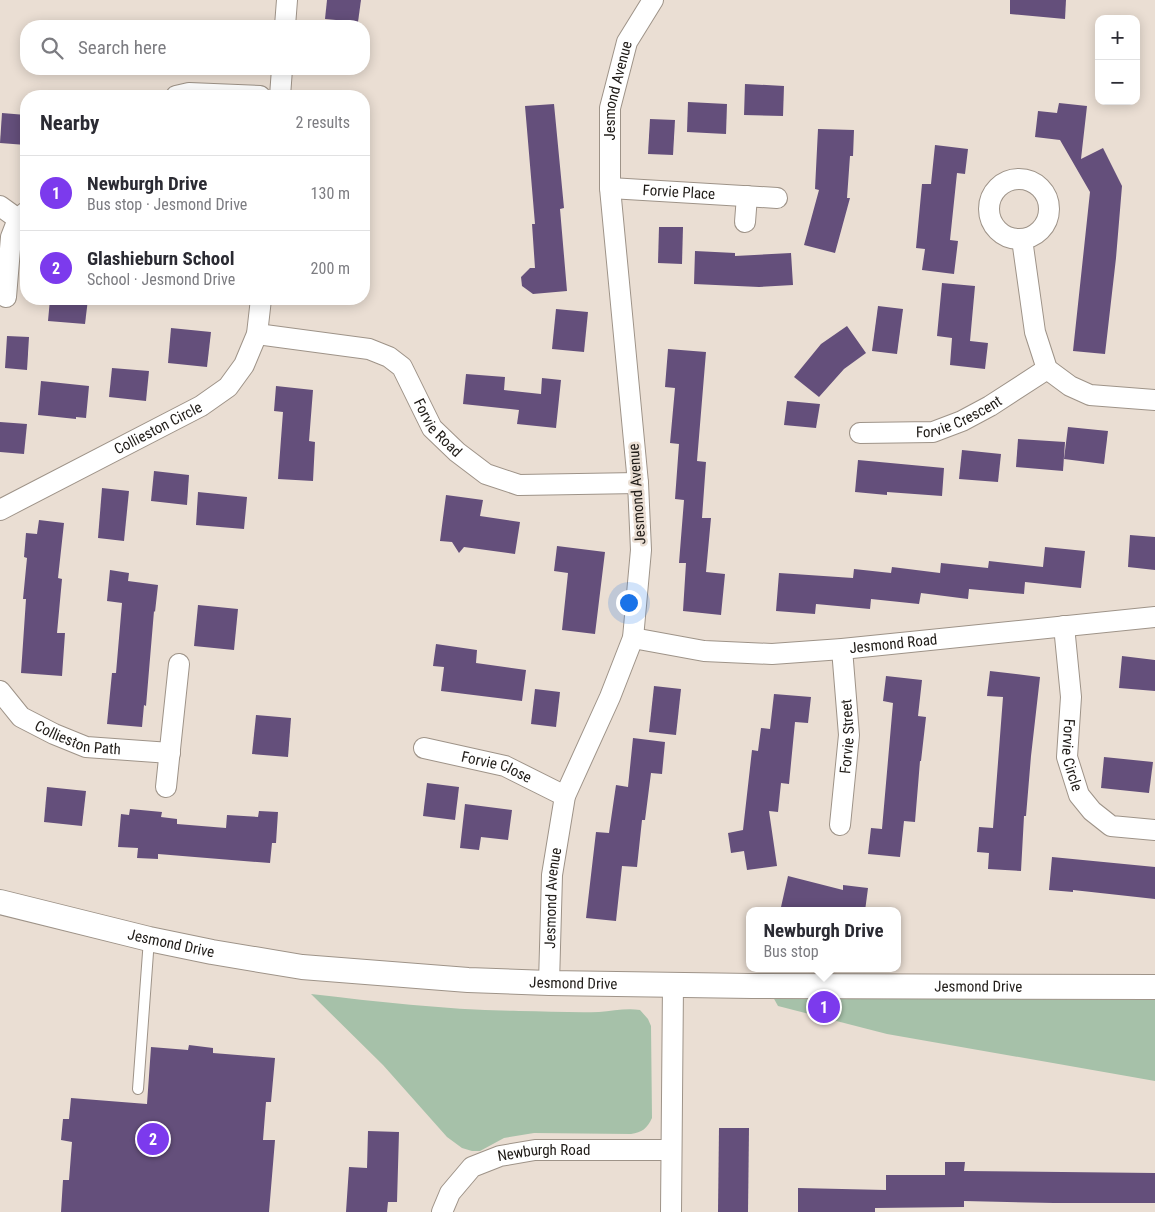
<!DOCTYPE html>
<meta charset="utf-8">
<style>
body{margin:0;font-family:"Roboto Condensed",sans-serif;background:#f7f7f7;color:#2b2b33}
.controls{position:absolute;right:15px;top:15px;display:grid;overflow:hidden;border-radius:10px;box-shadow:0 2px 12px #0003}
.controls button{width:45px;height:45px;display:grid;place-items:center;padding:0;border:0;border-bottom:1px solid #e1e1e2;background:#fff;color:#2b2b33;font:25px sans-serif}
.you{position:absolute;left:628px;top:602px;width:18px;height:18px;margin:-12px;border:4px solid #fff;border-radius:50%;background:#1a73e8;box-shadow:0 0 0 8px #1a73e833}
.badge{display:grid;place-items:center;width:32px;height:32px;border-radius:50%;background:#7c3aed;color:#fff;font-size:16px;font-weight:700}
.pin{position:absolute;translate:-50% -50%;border:2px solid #fff;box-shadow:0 1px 5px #0006}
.popup{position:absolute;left:746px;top:907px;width:155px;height:65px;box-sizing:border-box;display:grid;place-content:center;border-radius:10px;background:#fff;filter:drop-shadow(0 1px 4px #0005);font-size:16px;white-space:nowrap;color:#7c7c81}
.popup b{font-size:19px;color:#2b2b33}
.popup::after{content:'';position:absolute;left:50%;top:100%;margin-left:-10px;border:10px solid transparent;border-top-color:#fff}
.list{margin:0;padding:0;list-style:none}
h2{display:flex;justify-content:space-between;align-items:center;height:65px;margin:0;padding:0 20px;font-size:21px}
h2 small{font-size:16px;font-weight:400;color:#7c7c81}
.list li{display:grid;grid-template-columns:32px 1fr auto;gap:15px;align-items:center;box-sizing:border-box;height:75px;padding:0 20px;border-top:1px solid #e1e1e2}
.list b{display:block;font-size:19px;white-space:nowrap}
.list p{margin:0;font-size:16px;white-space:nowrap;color:#7c7c81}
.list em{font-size:16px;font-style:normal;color:#7c7c81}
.icon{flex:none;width:28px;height:28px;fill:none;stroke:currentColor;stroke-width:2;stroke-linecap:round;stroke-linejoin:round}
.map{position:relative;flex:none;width:1155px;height:1212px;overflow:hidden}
.search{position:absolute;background:#fff;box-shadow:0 2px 12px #0003;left:20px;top:20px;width:350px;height:55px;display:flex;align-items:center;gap:12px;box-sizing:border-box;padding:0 18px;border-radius:20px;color:#7c7c81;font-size:19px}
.panel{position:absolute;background:#fff;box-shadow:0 2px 12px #0003;left:20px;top:90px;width:350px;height:215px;border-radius:20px}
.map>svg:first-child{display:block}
.green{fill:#a6c1a9}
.building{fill:#644f7b}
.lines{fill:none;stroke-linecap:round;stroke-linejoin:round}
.service-casing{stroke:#9e9388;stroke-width:12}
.minor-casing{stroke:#9e9388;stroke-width:22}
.tertiary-casing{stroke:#9e9388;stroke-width:26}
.service{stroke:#fff;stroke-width:10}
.minor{stroke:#fff;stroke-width:20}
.tertiary{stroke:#fff;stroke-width:24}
.labels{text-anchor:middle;stroke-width:5;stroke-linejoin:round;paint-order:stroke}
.street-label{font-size:15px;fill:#1f1b17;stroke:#eaded3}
</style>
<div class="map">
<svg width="1155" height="1212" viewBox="0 0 1155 1212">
<rect width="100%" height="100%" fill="#eaded3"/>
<g class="green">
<path d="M311,994C380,1002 449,1010 519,1011C546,1011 573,1013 599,1012C613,1011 626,1008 640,1010L648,1019L651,1026L652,1118C647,1129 642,1132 631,1134L534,1133L504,1138L480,1151H472L462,1148L447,1137L383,1065Z"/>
<polygon points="773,997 1155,1000 1155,1081 887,1034 778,1006"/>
</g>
<g class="building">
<polygon points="327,0 361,0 358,22 325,19"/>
<polygon points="1010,0 1066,0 1065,19 1010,14"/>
<polygon points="745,84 784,86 783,116 744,115"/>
<polygon points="688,102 727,104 726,134 687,132"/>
<polygon points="1059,103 1087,106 1081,159 1103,148 1122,186 1116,258 1105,354 1073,351 1090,192 1060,140 1035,137 1038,111 1057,113"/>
<polygon points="554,104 564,208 560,209 567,291 533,294 522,286 521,277 530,268 535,268 532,224 535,224 525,106"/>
<polygon points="2,113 26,115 26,145 0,143"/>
<polygon points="650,119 675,120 673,155 648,154"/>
<polygon points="818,129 854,130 853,156 850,156 847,198 850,198 835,253 804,245 819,190 815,189"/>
<polygon points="935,145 968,149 965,174 957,173 950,240 958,241 954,274 922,270 925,249 916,248 922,184 931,184"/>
<polygon points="659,227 683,227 682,264 658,263"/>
<polygon points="695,251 735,253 735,256 791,253 793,285 759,287 694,284"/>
<polygon points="942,283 975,286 970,341 988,343 985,369 950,365 952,338 937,336"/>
<polygon points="50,299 88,299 85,324 48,321"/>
<polygon points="878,306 903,309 897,354 872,351"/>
<polygon points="556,309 588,312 584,352 552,349"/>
<polygon points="847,326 866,353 844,369 819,397 794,377 821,344"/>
<polygon points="171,328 211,332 207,367 168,363"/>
<polygon points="7,336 29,337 27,370 5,368"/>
<polygon points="668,349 706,352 697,461 706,462 702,518 711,518 706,572 725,574 721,615 683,611 686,563 679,563 684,500 675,499 679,444 670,443 675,388 665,387"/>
<polygon points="112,368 149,371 146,401 109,397"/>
<polygon points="466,374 505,377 504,390 541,394 542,378 561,380 556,428 517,424 519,410 463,404"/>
<polygon points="41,381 89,386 86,418 76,417 76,419 38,415"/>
<polygon points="276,386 313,390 309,441 315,442 313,481 278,479 283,412 274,411"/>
<polygon points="787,401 820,404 816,428 784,425"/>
<polygon points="0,422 27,424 24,454 0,452"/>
<polygon points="1068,427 1108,431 1104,464 1064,459"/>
<polygon points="1018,439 1065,442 1063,471 1016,467"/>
<polygon points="962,450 1001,454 998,482 959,479"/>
<polygon points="858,460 944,468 942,496 887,492 887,495 855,492"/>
<polygon points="154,471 189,475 187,505 151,501"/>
<polygon points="102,488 129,491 124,541 98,538"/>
<polygon points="198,492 247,497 244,529 196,525"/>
<polygon points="446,495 483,500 480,516 520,522 515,554 464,547 459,553 452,542 440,541"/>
<polygon points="39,520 64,523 58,578 62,579 57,633 65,633 62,676 21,673 26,599 23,599 27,558 24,557 26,533 37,534"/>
<polygon points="1130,535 1155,537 1155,570 1128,567"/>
<polygon points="557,546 605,552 595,634 562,630 568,573 554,571"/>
<polygon points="1045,547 1085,551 1081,588 1025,582 1024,594 969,589 968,599 921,593 919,604 871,599 870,609 816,604 815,614 776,611 779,573 853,578 854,569 891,573 892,567 940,573 941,563 988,568 989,561 1043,567"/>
<polygon points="110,570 129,573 128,581 158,585 155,612 154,611 146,706 144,705 142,727 107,724 112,673 116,673 122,603 107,601"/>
<polygon points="198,605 238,609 234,650 194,646"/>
<polygon points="436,644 477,650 476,663 526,670 522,701 441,691 444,667 433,666"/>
<polygon points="1122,656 1155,660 1155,691 1119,688"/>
<polygon points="990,671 1040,677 1031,756 1026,816 1024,816 1021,871 988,869 989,853 977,852 979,827 993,828 1003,697 987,696"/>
<polygon points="886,676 922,680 918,716 926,717 921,761 920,761 915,822 904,821 900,857 868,854 871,828 882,829 893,703 883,701"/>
<polygon points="654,686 681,689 676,735 649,732"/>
<polygon points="535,689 560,692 556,727 531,724"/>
<polygon points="774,694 811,697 808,723 795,722 789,784 781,783 778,812 769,811 777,866 747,870 744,851 731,853 728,833 743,830 752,750 758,751 761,728 770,729"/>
<polygon points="256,715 291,718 288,757 252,754"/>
<polygon points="633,738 665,742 662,774 651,773 645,820 642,820 637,867 622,866 616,921 586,918 596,832 609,833 616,785 628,787"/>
<polygon points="1104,757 1153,762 1149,793 1101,788"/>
<polygon points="427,783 459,787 455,820 423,816"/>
<polygon points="47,787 86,791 82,826 44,822"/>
<polygon points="465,804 512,810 508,840 481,837 479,850 460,848"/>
<polygon points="130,809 162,812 161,817 177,819 177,824 226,828 227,815 258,817 259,811 278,812 276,843 272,843 270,863 158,854 158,859 137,858 138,848 118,847 121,814 129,815"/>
<polygon points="1052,857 1155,867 1155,899 1073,890 1073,892 1049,890"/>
<polygon points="788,876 843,890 843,885 868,888 865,911 798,911 781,907"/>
<polygon points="189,1045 213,1048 213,1053 275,1058 271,1102 266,1102 263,1140 275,1140 269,1212 61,1212 63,1180 69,1180 72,1142 61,1140 63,1119 69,1119 71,1098 147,1104 151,1047 188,1050"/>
<polygon points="719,1128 749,1128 748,1212 718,1212"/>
<polygon points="368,1131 399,1132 397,1202 388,1202 387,1212 346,1212 349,1167 367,1168"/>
<polygon points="945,1162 965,1162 964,1171 1155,1173 1155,1203 1054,1203 964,1201 964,1207 875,1208 875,1212 798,1212 798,1188 886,1190 886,1175 945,1175"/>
</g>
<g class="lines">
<defs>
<polyline id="service" points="138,1089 149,939"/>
<g id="minor">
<polyline points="285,26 287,0"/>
<polyline points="176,96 189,93 260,96"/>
<polyline points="280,96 282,69"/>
<circle cx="1019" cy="209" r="30"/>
<path id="s1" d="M610,188L777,198"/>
<polyline points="0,206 18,219"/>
<polyline points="745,222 747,196"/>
<polyline points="1022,239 1035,332 1047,369 1070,386 1090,395 1155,400"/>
<polyline points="6,297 11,237 18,219 26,212"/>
<path id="s2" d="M257,334L369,349L389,357L402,367L432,428L457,452L486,474L519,485L638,483"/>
<path id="s3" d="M860,433L933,432L962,421L990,406L1047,369"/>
<path id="s4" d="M0,510L201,406L228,387L244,365L257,334L261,299"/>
<path id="s5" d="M1064,626L1071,697L1067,757L1079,795L1092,811L1111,826L1155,830"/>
<path id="s6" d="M633,638L704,651L772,654L842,649L1155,617"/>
<path id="s7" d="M0,691L21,717L54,734L86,747L170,753"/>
<path id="s8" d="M424,748L505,766L565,796"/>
<polyline points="166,787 179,664"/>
<path id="s9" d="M840,825L849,735L842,649"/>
<path id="s10" d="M549,983L552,875L565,796L610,697L633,638L641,550L638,483L610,188V108L627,42L653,0"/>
<path id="s11" d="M442,1212L450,1193L472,1167L500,1156L535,1150H671"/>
<polyline points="671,1212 673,984"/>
</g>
<g id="tertiary">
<path id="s12" d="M0,902L149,939L212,952L302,967L468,980L549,983L752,986L1155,987"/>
</g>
</defs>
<use href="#service" class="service-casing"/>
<use href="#minor" class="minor-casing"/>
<use href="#tertiary" class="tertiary-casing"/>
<use href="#service" class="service"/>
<use href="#minor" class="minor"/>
<use href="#tertiary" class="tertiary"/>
</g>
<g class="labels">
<g class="street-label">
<text dy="5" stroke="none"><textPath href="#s10" startOffset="910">Jesmond Avenue</textPath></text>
<text dy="5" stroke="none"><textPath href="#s1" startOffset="69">Forvie Place</textPath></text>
<text dy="5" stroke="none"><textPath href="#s3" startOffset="102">Forvie Crescent</textPath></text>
<text dy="5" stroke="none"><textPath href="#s2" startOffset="222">Forvie Road</textPath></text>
<text dy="5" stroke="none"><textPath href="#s4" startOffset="178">Collieston Circle</textPath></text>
<text transform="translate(637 494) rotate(-94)" y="5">Jesmond Avenue</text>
<text dy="5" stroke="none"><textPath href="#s6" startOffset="262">Jesmond Road</textPath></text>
<text dy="5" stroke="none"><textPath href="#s7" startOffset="95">Collieston Path</textPath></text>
<text dy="5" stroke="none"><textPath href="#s9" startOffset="89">Forvie Street</textPath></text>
<text dy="5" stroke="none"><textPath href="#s5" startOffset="130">Forvie Circle</textPath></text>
<text dy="5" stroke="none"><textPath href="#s8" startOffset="75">Forvie Close</textPath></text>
<text dy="5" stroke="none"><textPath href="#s10" startOffset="85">Jesmond Avenue</textPath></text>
<text dy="5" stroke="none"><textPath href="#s12" startOffset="176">Jesmond Drive</textPath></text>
<text dy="5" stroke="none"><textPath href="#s12" startOffset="581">Jesmond Drive</textPath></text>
<text dy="5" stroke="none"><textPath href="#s12" startOffset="986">Jesmond Drive</textPath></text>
<text dy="5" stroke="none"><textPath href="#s11" startOffset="129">Newburgh Road</textPath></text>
</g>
</g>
</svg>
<div class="controls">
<button>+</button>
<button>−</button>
</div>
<div class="you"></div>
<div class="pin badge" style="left:824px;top:1007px">1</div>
<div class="popup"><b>Newburgh Drive</b>Bus stop</div>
<div class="pin badge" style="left:153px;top:1139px">2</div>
<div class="search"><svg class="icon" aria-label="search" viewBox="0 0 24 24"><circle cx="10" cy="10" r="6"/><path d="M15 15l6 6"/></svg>Search here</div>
<section class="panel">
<h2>Nearby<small>2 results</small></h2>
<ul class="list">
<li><span class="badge">1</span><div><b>Newburgh Drive</b><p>Bus stop · Jesmond Drive</p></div><em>130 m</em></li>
<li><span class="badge">2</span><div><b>Glashieburn School</b><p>School · Jesmond Drive</p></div><em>200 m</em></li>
</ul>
</section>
</div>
